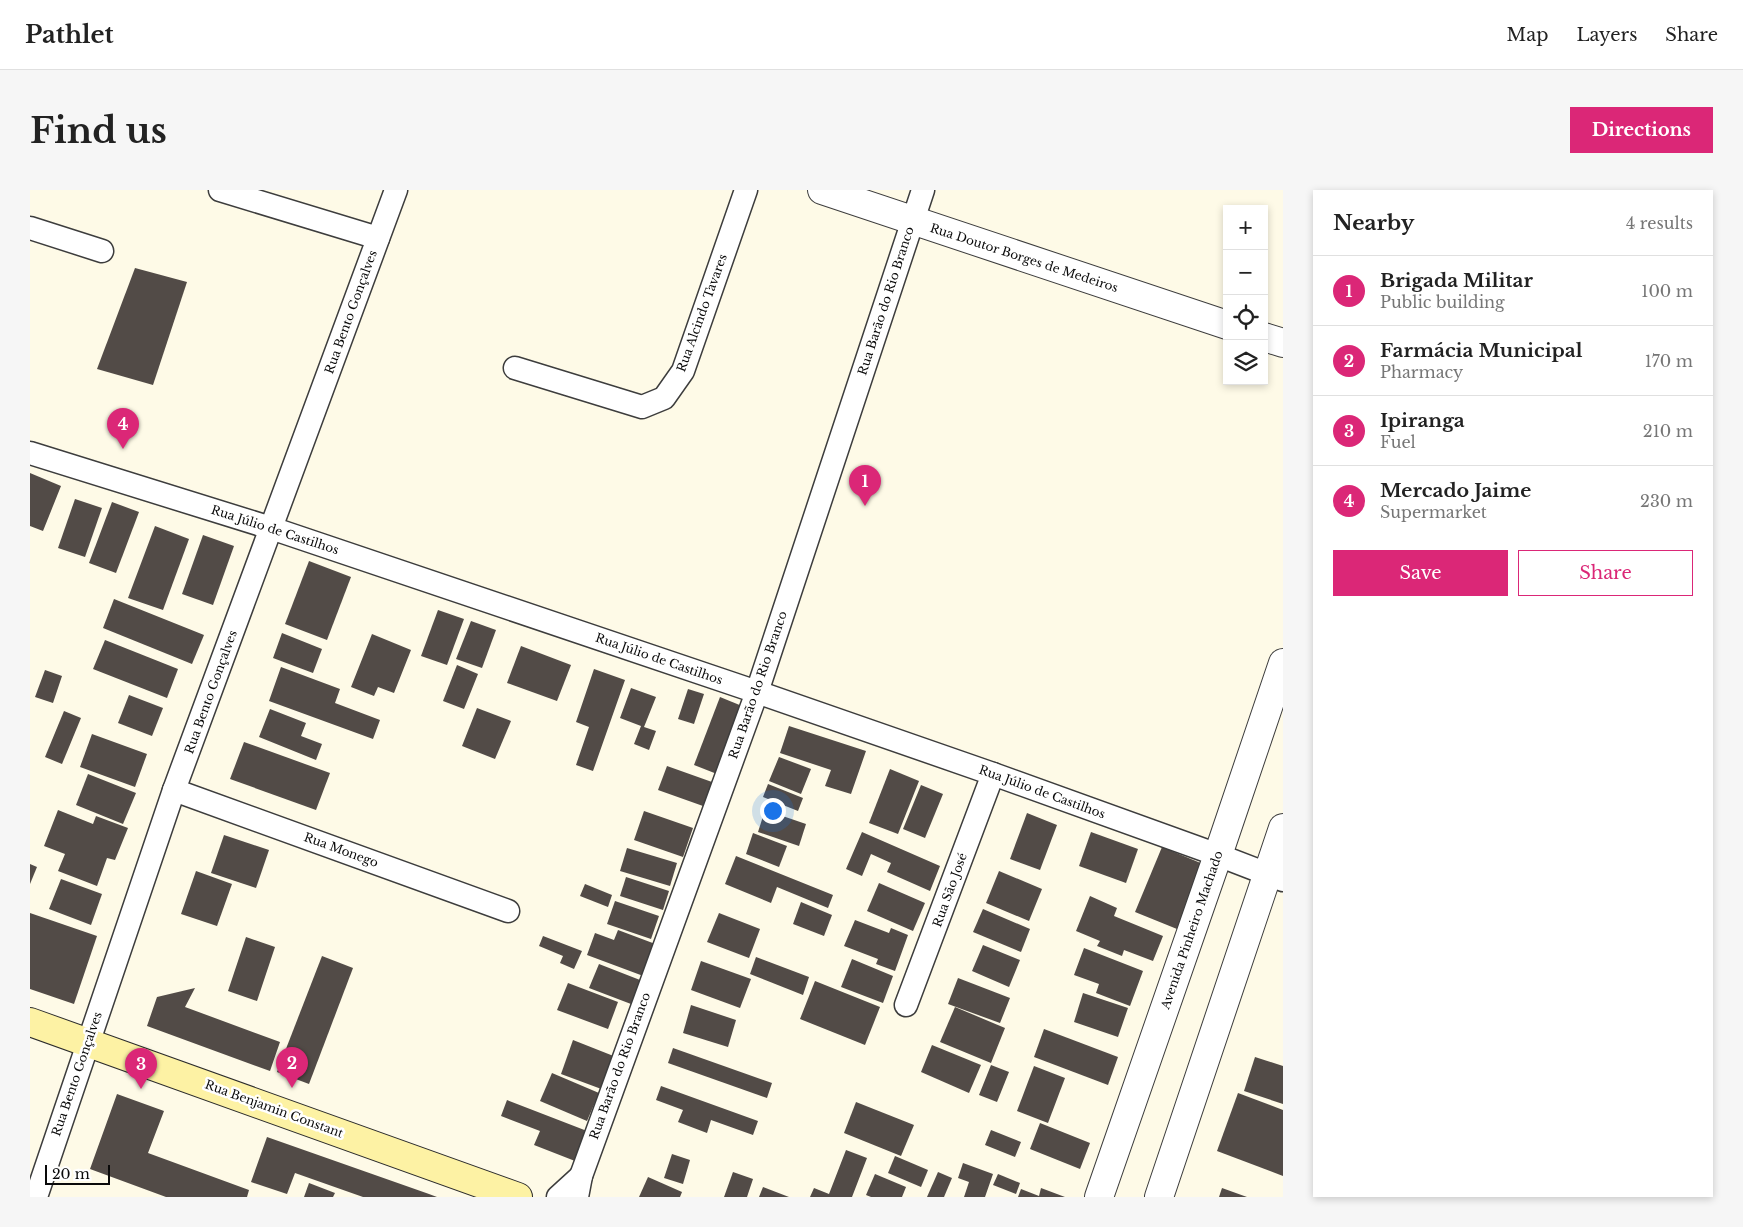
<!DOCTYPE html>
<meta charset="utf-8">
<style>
body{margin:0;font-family:"Libre Baskerville",serif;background:#f6f6f6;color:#222}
.controls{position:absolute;right:15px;top:15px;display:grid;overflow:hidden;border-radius:0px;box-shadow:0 2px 8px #0003}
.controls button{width:45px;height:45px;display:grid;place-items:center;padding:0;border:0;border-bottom:1px solid #e0e0e0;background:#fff;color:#222;font:25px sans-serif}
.scale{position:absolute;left:15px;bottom:12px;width:65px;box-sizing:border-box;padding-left:5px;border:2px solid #0a0a0a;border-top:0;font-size:14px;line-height:18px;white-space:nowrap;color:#0a0a0a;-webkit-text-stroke:4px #fff;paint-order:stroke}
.you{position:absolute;left:742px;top:620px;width:18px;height:18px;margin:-12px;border:4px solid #fff;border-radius:50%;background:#1a73e8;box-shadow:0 0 0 8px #1a73e833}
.badge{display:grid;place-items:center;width:32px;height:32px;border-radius:50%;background:#db2777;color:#fff;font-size:16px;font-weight:700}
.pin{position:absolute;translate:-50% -41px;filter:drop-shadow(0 1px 2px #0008)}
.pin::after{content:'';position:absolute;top:26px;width:18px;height:15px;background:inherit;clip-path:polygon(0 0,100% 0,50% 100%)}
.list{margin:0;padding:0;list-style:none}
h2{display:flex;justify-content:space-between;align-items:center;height:65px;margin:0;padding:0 20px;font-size:21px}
h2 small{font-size:16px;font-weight:400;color:#767676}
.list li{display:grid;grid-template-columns:32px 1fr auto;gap:15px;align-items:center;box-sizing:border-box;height:70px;padding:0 20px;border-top:1px solid #e0e0e0}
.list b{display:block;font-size:19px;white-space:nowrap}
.list p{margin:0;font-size:16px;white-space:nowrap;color:#767676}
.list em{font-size:16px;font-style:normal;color:#767676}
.actions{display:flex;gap:10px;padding:15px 20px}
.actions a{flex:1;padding:11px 0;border:1px solid #db2777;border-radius:0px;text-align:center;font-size:18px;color:#db2777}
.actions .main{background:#db2777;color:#fff}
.icon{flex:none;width:28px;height:28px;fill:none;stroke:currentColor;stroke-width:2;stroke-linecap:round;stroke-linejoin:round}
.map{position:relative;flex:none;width:1253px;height:1007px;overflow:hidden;border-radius:0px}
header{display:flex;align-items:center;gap:30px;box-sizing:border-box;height:70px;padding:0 25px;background:#fff;border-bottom:1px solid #e0e0e0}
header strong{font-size:24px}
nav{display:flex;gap:28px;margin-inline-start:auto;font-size:18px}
.intro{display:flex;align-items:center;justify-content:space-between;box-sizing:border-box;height:120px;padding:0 30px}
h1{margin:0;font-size:35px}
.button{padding:12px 22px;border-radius:0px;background:#db2777;color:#fff;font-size:18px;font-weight:700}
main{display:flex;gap:30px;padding:0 30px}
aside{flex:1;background:#fff;border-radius:0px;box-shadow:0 2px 8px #0003}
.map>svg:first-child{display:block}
.building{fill:#524b47}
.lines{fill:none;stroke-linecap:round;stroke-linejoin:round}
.minor-casing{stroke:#3d3d3d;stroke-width:25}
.tertiary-casing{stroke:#3d3d3d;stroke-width:30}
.secondary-casing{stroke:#2c2c2c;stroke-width:30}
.minor{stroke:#fff;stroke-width:22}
.tertiary{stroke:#fff;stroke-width:28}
.secondary{stroke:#fdf2a4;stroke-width:28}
.labels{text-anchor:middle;stroke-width:5;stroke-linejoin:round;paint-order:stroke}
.street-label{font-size:12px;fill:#0a0a0a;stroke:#fff}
</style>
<header>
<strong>Pathlet</strong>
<nav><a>Map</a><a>Layers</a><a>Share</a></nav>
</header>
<div class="intro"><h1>Find us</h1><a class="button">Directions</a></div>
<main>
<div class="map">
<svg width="1253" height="1007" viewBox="0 0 1253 1007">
<rect width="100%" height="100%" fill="#fefae7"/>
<g class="building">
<polygon points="105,78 157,92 123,195 67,179"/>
<polygon points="0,283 31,296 13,341 0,336"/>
<polygon points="45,309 72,318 55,367 28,358"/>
<polygon points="82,312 109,322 86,383 59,373"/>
<polygon points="125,336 159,349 133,420 98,408"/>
<polygon points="173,345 204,356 183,415 152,404"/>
<polygon points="279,371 321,387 297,450 255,434"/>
<polygon points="84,409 174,445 162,474 73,438"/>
<polygon points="408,420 434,429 417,475 391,466"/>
<polygon points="441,431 466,440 452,478 426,469"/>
<polygon points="252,443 292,459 283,483 243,468"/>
<polygon points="342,444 381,460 364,503 348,497 344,506 321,497"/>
<polygon points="75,450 148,479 137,508 63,479"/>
<polygon points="491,456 541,475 527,511 477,493"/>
<polygon points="427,475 448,484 434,519 413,511"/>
<polygon points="251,477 310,499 305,513 350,530 343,549 239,511"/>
<polygon points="564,479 595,490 563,581 546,575 559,537 546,532"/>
<polygon points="15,480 32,486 23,513 5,507"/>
<polygon points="601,498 626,507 614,537 626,541 619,560 604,554 611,536 590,528"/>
<polygon points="658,499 674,504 664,534 648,529"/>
<polygon points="99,505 133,518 122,546 88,533"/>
<polygon points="690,507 712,516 687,584 664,575"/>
<polygon points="447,518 481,531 465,569 432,556"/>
<polygon points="240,519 276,533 271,546 292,554 286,570 229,547"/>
<polygon points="34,521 51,528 32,574 15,567"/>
<polygon points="759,536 836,561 821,604 795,596 801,580 750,563"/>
<polygon points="62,544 117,564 105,597 50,577"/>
<polygon points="214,552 300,583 286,620 200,589"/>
<polygon points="749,567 781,579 771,604 739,591"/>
<polygon points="637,576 682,592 673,616 628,600"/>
<polygon points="860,579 889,591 868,644 839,633"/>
<polygon points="58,584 106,603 93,634 46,615"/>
<polygon points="738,594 773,608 768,621 733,607"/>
<polygon points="891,595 913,604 895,648 873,639"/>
<polygon points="28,620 63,634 66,626 98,638 85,670 77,668 67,696 28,681 35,664 14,656"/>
<polygon points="735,620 776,634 769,656 728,642"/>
<polygon points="614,621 663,638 653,667 604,650"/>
<polygon points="997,623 1027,635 1010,680 980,669"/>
<polygon points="832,642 910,676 900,701 857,682 861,673 841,664 832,686 816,679"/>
<polygon points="1061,642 1108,659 1096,693 1049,676"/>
<polygon points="723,643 757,656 749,677 716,664"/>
<polygon points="194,645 239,660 226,698 181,683"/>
<polygon points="1132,657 1173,674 1147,739 1105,722"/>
<polygon points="597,658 647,673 640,696 590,681"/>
<polygon points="706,666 803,705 798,718 747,697 741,713 695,694"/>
<polygon points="0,674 7,677 0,694"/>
<polygon points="166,681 202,694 187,736 151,724"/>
<polygon points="969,681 1012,699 999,731 956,713"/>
<polygon points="596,687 639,701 633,720 590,706"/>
<polygon points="31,689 72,704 61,735 19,719"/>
<polygon points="849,693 895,713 883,741 837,721"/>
<polygon points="555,694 582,705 578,717 550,706"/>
<polygon points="1060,706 1087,718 1084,726 1133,746 1123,771 1094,760 1092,766 1067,756 1070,751 1046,741"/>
<polygon points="585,711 629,726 621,749 577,734"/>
<polygon points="771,712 802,725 794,746 763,734"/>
<polygon points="953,719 1000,739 991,762 943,742"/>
<polygon points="0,723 67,746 44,814 0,799"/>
<polygon points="689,723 730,739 719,768 677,752"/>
<polygon points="825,730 859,743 861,738 878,745 865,781 846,774 848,769 814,756"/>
<polygon points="588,740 628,755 616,787 557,765 565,743 584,750"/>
<polygon points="513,746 552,761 544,779 530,773 533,766 509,756"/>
<polygon points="216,747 245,757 227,811 198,801"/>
<polygon points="953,755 990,770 979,797 942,781"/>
<polygon points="1054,758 1113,781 1100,816 1066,803 1069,794 1044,785"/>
<polygon points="292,766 323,778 279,894 247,882"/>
<polygon points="726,767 779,787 773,805 720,784"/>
<polygon points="822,769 863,786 853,813 811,797"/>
<polygon points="671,771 721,789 710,818 661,800"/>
<polygon points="569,774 610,790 601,814 559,798"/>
<polygon points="928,788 980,808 970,833 918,814"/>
<polygon points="785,791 850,817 835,855 770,829"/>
<polygon points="538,793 588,812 578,839 527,820"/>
<polygon points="165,798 155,817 250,852 240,881 117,836 127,807"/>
<polygon points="1053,803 1098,818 1088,847 1044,832"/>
<polygon points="661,815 706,830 698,857 653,843"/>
<polygon points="925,817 975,838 961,873 910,852"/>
<polygon points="1014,839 1088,867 1078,895 1004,867"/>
<polygon points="543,850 586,867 574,900 531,884"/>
<polygon points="902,855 951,875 939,903 891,882"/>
<polygon points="643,858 742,893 737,908 638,873"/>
<polygon points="1225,867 1253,876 1253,914 1214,901"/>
<polygon points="961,875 979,882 967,912 949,905"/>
<polygon points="1004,876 1035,888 1018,933 987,921"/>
<polygon points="522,883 569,903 557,931 510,911"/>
<polygon points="631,896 728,931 723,945 681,930 677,943 648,932 653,920 626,910"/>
<polygon points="1208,903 1253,920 1253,986 1187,961"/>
<polygon points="87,904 134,921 118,963 219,1000 217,1007 136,1007 60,979"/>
<polygon points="477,910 557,941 545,971 504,955 510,941 471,926"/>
<polygon points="826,912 884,935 871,966 814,943"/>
<polygon points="1010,933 1060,953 1050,979 1000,959"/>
<polygon points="961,940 991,952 985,967 955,955"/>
<polygon points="237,947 399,1004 407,1007 333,1007 265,983 257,1004 221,992"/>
<polygon points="816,960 837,968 822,1007 780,1007 784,998 799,1004"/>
<polygon points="642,964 660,970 653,994 634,988"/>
<polygon points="865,966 898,980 891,997 858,983"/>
<polygon points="933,973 963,984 955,1007 934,1007 939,992 928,988"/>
<polygon points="703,982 723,989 717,1007 694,1007"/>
<polygon points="908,982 922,988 914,1007 897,1007"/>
<polygon points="845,984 876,997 872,1007 841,1007 836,1005"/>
<polygon points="968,984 990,993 986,1004 963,995"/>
<polygon points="618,987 652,1002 650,1007 609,1007"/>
<polygon points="279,993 305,1003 303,1007 274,1007"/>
<polygon points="733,997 759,1007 729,1007"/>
<polygon points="1011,998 1035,1007 988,1007 991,999 1009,1006"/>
<polygon points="1192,998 1217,1007 1189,1007"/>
</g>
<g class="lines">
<defs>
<g id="minor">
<polyline points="190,0 348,48"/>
<polyline points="0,38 72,61"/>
<polyline points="485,178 612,217 634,208 653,181 716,0"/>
<polyline points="0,263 241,338 727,502 963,584 1188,665 1253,690"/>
<polyline points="144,600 478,721"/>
<polyline points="876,815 963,584"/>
<polyline points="6,1007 144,600 366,0"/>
<polyline points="528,1007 551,986"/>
<polyline points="547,1007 551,986 727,502 893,0"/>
</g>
<g id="tertiary">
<polyline points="792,0 1197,135"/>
<polyline points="1234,147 1253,153"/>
<polyline points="1069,1007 1188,665 1253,473"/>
<polyline points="1129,1007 1253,638"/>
</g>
<polyline id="secondary" points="0,832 488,1007"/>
</defs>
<use href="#minor" class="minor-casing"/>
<use href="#tertiary" class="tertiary-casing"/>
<use href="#secondary" class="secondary-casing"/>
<use href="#minor" class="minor"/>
<use href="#tertiary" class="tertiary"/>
<use href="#secondary" class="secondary"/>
</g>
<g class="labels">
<g class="street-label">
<text transform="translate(994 68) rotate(18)" y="4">Rua Doutor Borges de Medeiros</text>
<text transform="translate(856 111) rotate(-72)" y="4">Rua Barão do Rio Branco</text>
<text transform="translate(321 122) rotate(-70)" y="4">Rua Bento Gonçalves</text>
<text transform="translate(672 123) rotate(-70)" y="4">Rua Alcindo Tavares</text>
<text transform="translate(245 340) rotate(18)" y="4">Rua Júlio de Castilhos</text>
<text transform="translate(629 469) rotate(19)" y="4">Rua Júlio de Castilhos</text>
<text transform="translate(728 495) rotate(-71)" y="4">Rua Barão do Rio Branco</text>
<text transform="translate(181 502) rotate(-70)" y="4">Rua Bento Gonçalves</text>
<text transform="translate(1012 602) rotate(20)" y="4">Rua Júlio de Castilhos</text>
<text transform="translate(311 660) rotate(20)" y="4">Rua Monego</text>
<text transform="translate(920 700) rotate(-70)" y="4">Rua São José</text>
<text transform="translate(1162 740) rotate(-71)" y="4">Avenida Pinheiro Machado</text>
<text transform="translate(590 876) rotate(-70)" y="4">Rua Barão do Rio Branco</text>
<text transform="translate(47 884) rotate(-71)" y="4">Rua Bento Gonçalves</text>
<text transform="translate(244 919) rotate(20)" y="4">Rua Benjamin Constant</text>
</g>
</g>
</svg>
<div class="controls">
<button>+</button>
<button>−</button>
<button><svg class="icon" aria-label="locate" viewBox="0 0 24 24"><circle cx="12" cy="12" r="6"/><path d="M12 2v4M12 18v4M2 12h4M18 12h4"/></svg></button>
<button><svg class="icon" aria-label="layers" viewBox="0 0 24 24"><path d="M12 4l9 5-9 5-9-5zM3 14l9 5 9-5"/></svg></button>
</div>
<div class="scale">20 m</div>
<div class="you"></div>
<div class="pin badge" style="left:835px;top:316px">1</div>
<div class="pin badge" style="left:262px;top:898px">2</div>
<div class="pin badge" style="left:111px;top:899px">3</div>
<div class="pin badge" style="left:93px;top:259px">4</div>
</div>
<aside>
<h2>Nearby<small>4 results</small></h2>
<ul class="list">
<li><span class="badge">1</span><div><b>Brigada Militar</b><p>Public building</p></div><em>100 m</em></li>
<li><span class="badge">2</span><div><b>Farmácia Municipal</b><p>Pharmacy</p></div><em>170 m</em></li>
<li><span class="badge">3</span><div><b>Ipiranga</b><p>Fuel</p></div><em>210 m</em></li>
<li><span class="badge">4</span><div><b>Mercado Jaime</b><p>Supermarket</p></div><em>230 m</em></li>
</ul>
<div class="actions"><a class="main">Save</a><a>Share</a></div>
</aside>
</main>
